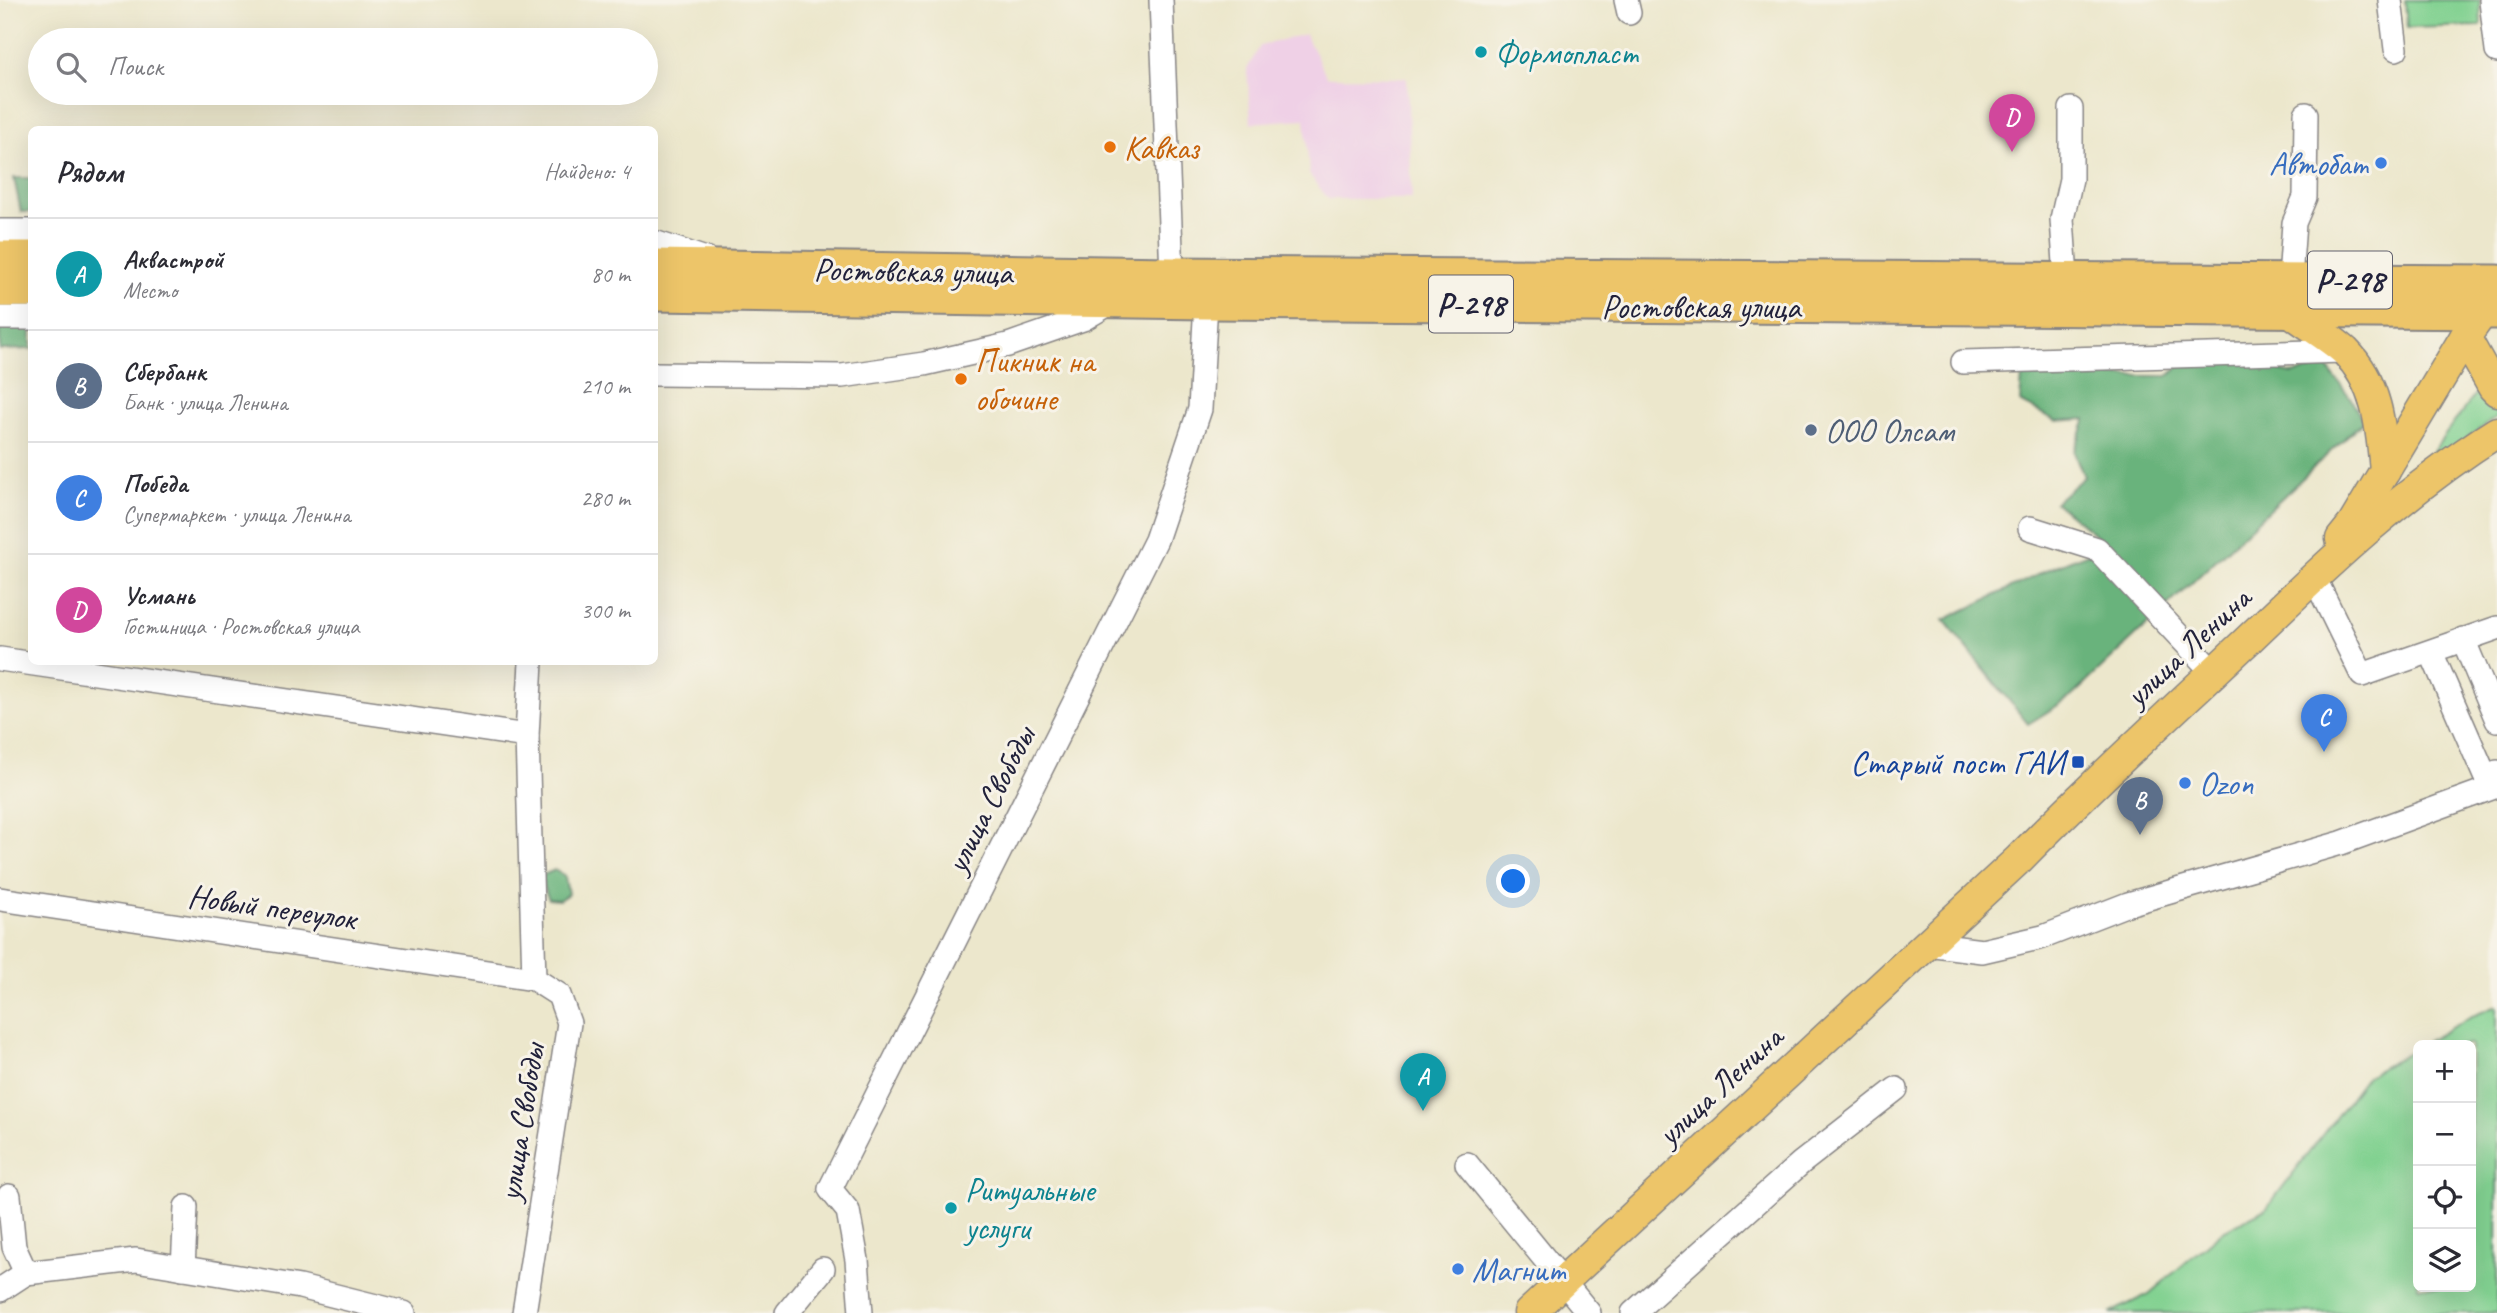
<!DOCTYPE html>
<html lang="ru">
<meta charset="utf-8">
<style>
body{margin:0;font-family:Caveat,sans-serif;background:#f7f7f7;color:#2b2b33}
.controls{position:absolute;right:21px;bottom:21px;display:grid;overflow:hidden;border-radius:10px;box-shadow:0 7px 28px #0002}
.controls button{width:63px;height:63px;display:grid;place-items:center;padding:0;border:0;border-bottom:2px solid #e1e1e2;background:#fff;color:#2b2b33;font:35px sans-serif}
.you{position:absolute;left:1514px;top:882px;width:24px;height:24px;margin:-18px;border:5px solid #fff;border-radius:50%;background:#1a73e8;box-shadow:0 0 0 10px #1a73e833}
.badge{display:grid;place-items:center;width:46px;height:46px;border-radius:50%;background:#b5179e;color:#fff;font-size:23px;font-weight:700}
.pin{position:absolute;translate:-50% -58px;filter:drop-shadow(0 2px 4px #0008)}
.pin::after{content:'';position:absolute;top:37px;width:24px;height:21px;background:inherit;clip-path:polygon(0 0,100% 0,50% 100%)}
.list{margin:0;padding:0;list-style:none}
h2{display:flex;justify-content:space-between;align-items:center;height:91px;margin:0;padding:0 28px;font-size:30px}
h2 small{font-size:23px;font-weight:400;color:#7c7c81}
.list li{display:grid;grid-template-columns:46px 1fr auto;gap:21px;align-items:center;box-sizing:border-box;height:112px;padding:0 28px;border-top:2px solid #e1e1e2}
.list b{display:block;font-size:26px;white-space:nowrap}
.list p{margin:0;font-size:23px;white-space:nowrap;color:#7c7c81}
.list em{font-size:23px;font-style:normal;color:#7c7c81}
.icon{flex:none;width:38px;height:38px;fill:none;stroke:currentColor;stroke-width:2;stroke-linecap:round;stroke-linejoin:round}
.map{position:relative;flex:none;width:2497px;height:1313px;overflow:hidden}
.search{position:absolute;background:#fff;box-shadow:0 7px 28px #0002;left:28px;top:28px;width:630px;height:77px;display:flex;align-items:center;gap:18px;box-sizing:border-box;padding:0 24px;border-radius:38px;color:#7c7c81;font-size:26px}
.panel{position:absolute;background:#fff;box-shadow:0 7px 28px #0002;left:28px;top:126px;width:630px;height:539px;border-radius:10px}
.map>svg:first-child{display:block}
.built{fill:#efd0e6}
.green{fill:#82d191;stroke:#527a66;stroke-width:2}
.forest{fill:#69b37b;stroke:#466a5b;stroke-width:2}
.lines{fill:none;stroke-linecap:round;stroke-linejoin:round}
.minor-casing{stroke:#878484;stroke-width:26}
.major-casing{stroke:#878484;stroke-width:33}
.highway-casing{stroke:#878484;stroke-width:37}
.minor{stroke:#fff;stroke-width:23}
.major{stroke:#edc569;stroke-width:30}
.highway{stroke:#edc569;stroke-width:33}
.culture-dot{fill:#0f9aa8;stroke:#f7f3e8;stroke-width:2.5}
.food-dot{fill:#e8710a;stroke:#f7f3e8;stroke-width:2.5}
.shop-dot{fill:#3f7fe0;stroke:#f7f3e8;stroke-width:2.5}
.service-dot{fill:#5c6f8a;stroke:#f7f3e8;stroke-width:2.5}
.transit-dot{fill:#1a4fb4;stroke:#f7f3e8;stroke-width:2.5}
.labels{text-anchor:middle;stroke-width:6;stroke-linejoin:round;paint-order:stroke}
.shield{fill:#f7f3e8;stroke:#62616f;stroke-width:2}
.shield-label{font-size:32px;font-weight:bold;fill:#22223b}
.culture-label{font-size:33px;fill:#0d838f;stroke:#f7f3e8;text-anchor:start}
.food-label{font-size:33px;fill:#c56008;stroke:#f7f3e8;text-anchor:start}
.shop-label{font-size:33px;fill:#366cbe;stroke:#f7f3e8;text-anchor:start}
.street-label{font-size:33px;fill:#22223b;stroke:#f7f3e8}
.service-label{font-size:33px;fill:#4e5e75;stroke:#f7f3e8;text-anchor:start}
.transit-label{font-size:33px;fill:#164399;stroke:#f7f3e8;text-anchor:end}
</style>
<div class="map">
<svg width="2497" height="1313" viewBox="0 0 2497 1313">
<rect width="100%" height="100%" fill="#f7f3e8"/>
<filter id="ink" filterUnits="userSpaceOnUse"><feTurbulence type="fractalNoise" baseFrequency=".0143" numOctaves="2"/><feDisplacementMap in="SourceGraphic" scale="14" xChannelSelector="R" yChannelSelector="G"/><feConvolveMatrix kernelMatrix="1 2 1 2 8 2 1 2 1" color-interpolation-filters="sRGB"/></filter>
<filter id="wash" filterUnits="userSpaceOnUse"><feTurbulence type="fractalNoise" baseFrequency=".00686" numOctaves="4" result="noise"/><feDisplacementMap in="SourceGraphic" scale="28" xChannelSelector="R" yChannelSelector="G"/><feGaussianBlur stdDeviation="1.57" result="paint"/><feColorMatrix in="noise" values="0 0 0 0 0 0 0 0 0 0 0 0 0 0 0 0 0 1.4 0 .05"/><feComposite in="paint" operator="in"/></filter>
<g filter="url(#wash)">
<rect width="100%" height="100%" fill="#ece7cc"/>
<polygon class="built" points="1305,34 1327,77 1407,78 1412,199 1328,199 1309,174 1305,119 1251,123 1247,69 1260,46"/>
<g class="green">
<polygon points="2405,0 2480,0 2481,26 2407,28"/>
<polygon points="2480,387 2491,404 2497,407 2497,417 2418,472"/>
<polygon points="2497,1006 2497,1313 2110,1313 2149,1294 2221,1232 2266,1209 2367,1076 2418,1047 2418,1287 2471,1287 2471,1045 2421,1045 2470,1017"/>
</g>
<g class="forest">
<polygon points="14,178 31,178 31,212 21,212"/>
<polygon points="0,324 31,325 31,349 0,350"/>
<polygon points="2239,361 2292,374 2327,367 2350,397 2363,421 2071,697 2028,724 1944,620 2056,566 2108,545 2055,502 2084,477 2074,452 2086,419 2056,421 2020,402 2022,375 2168,376 2182,365"/>
<polygon points="555,870 565,877 568,894 559,900 549,899 543,887 543,875"/>
</g>
</g>
<g filter="url(#ink)">
<g class="lines">
<defs>
<g id="minor">
<polyline points="1161,0 1172,274"/>
<polyline points="1626,0 1629,13"/>
<polyline points="2390,0 2396,49"/>
<polyline points="2491,0 2497,51"/>
<polyline points="0,231 32,231"/>
<polyline points="654,242 706,259"/>
<polyline points="2066,278 2062,219 2071,179 2071,109"/>
<polyline points="2290,279 2294,223 2305,197 2306,114"/>
<polyline points="0,318 32,318"/>
<polyline points="1963,362 2344,351"/>
<polyline points="654,374 842,376 924,364 1008,345 1083,319 1112,302"/>
<polyline points="2030,528 2097,549 2213,672"/>
<polyline points="2313,575 2362,675 2497,628"/>
<polyline points="2463,639 2497,720"/>
<polyline points="2431,652 2485,776 2497,772"/>
<polyline points="0,659 527,736"/>
<polyline points="0,899 534,979"/>
<polyline points="1927,944 1982,951 2043,937 2128,904 2341,843 2497,786"/>
<polyline points="1467,1164 1589,1313"/>
<polyline points="9,1196 14,1247 26,1273"/>
<polyline points="183,1268 186,1207"/>
<polyline points="0,1290 26,1273 136,1260 300,1287 404,1313"/>
<polyline points="524,1313 569,1023 559,995 534,979 527,736 531,662"/>
<polyline points="787,1313 823,1269"/>
<polyline points="861,1313 857,1260 848,1211 830,1189 1156,540 1200,409 1206,302"/>
<polyline points="1633,1313 1801,1163 1896,1089"/>
</g>
<g id="major">
<path d="M2288,310C2306,324 2328,336 2345,351C2378,384 2381,427 2385,471"/>
<polyline points="2465,337 2493,387 2497,391"/>
<polyline points="2341,539 2353,524 2465,337 2483,312 2497,301"/>
<path d="M1529,1313L2019,859C2093,783 2172,712 2249,639C2326,565 2406,489 2497,432"/>
</g>
<g id="highway">
<polyline points="0,258 32,258"/>
<polyline points="654,266 1172,274 2497,282"/>
<polyline points="0,290 32,290"/>
<polyline points="654,294 1206,302 2497,312"/>
</g>
</defs>
<use href="#minor" class="minor-casing"/>
<use href="#major" class="major-casing"/>
<use href="#highway" class="highway-casing"/>
<use href="#minor" class="minor"/>
<use href="#major" class="major"/>
<use href="#highway" class="highway"/>
</g>
</g>
<g class="culture-dot">
<circle cx="1481" cy="52" r="7"/>
<circle cx="951" cy="1208" r="7"/>
</g>
<g class="food-dot">
<circle cx="1110" cy="147" r="7"/>
<circle cx="961" cy="379" r="7"/>
</g>
<g class="shop-dot">
<circle cx="2381" cy="163" r="7"/>
<circle cx="2185" cy="783" r="7"/>
<circle cx="1458" cy="1269" r="7"/>
</g>
<circle class="service-dot" cx="1811" cy="430" r="7"/>
<rect class="transit-dot" x="2071" y="755" width="14" height="14" rx="3.5"/>
<g class="labels">
<g class="shield">
<rect x="2308" y="251.5" width="84" height="57" rx="5"/>
<rect x="1429" y="275.5" width="84" height="57" rx="5"/>
</g>
<g class="shield-label">
<text x="2350" y="291">Р-298</text>
<text x="1471" y="315">Р-298</text>
</g>
<g class="culture-label">
<text x="1495" y="64">Формопласт</text>
<text x="965" y="1201">Ритуальные<tspan x="965" dy="38">услуги</tspan></text>
</g>
<g class="food-label">
<text x="1124" y="159">Кавказ</text>
<text x="975" y="372">Пикник на<tspan x="975" dy="38">обочине</tspan></text>
</g>
<g class="shop-label">
<text x="2367" y="175" text-anchor="end">Автобат</text>
<text x="2199" y="795">Ozon</text>
<text x="1472" y="1281">Магнит</text>
</g>
<g class="street-label">
<text transform="translate(913 270) rotate(1)" y="12">Ростовская улица</text>
<text x="1701" y="318">Ростовская улица</text>
<text transform="translate(2187 646) rotate(-43)" y="12">улица Ленина</text>
<text transform="translate(989 799) rotate(-63)" y="12">улица Свободы</text>
<text transform="translate(272 906) rotate(8)" y="12">Новый переулок</text>
<text transform="translate(1719 1085) rotate(-43)" y="12">улица Ленина</text>
<text transform="translate(520 1122) rotate(-81)" y="12">улица Свободы</text>
</g>
<g class="service-label">
<text x="1825" y="442">ООО Олсам</text>
</g>
<g class="transit-label">
<text x="2064" y="774">Старый пост ГАИ</text>
</g>
</g>
</svg>
<div class="controls">
<button>+</button>
<button>−</button>
<button><svg class="icon" aria-label="locate" viewBox="0 0 24 24"><circle cx="12" cy="12" r="6"/><path d="M12 2v4M12 18v4M2 12h4M18 12h4"/></svg></button>
<button><svg class="icon" aria-label="layers" viewBox="0 0 24 24"><path d="M12 4l9 5-9 5-9-5zM3 14l9 5 9-5"/></svg></button>
</div>
<div class="you"></div>
<div class="pin badge" style="left:1423px;top:1111px;background:#0f9aa8">A</div>
<div class="pin badge" style="left:2140px;top:835px;background:#5c6f8a">B</div>
<div class="pin badge" style="left:2324px;top:752px;background:#3f7fe0">C</div>
<div class="pin badge" style="left:2012px;top:152px;background:#d1479c">D</div>
<div class="search"><svg class="icon" aria-label="search" viewBox="0 0 24 24"><circle cx="10" cy="10" r="6"/><path d="M15 15l6 6"/></svg>Поиск</div>
<section class="panel">
<h2>Рядом<small>Найдено: 4</small></h2>
<ul class="list">
<li><span class="badge" style="background:#0f9aa8">A</span><div><b>Аквастрой</b><p>Место</p></div><em>80 m</em></li>
<li><span class="badge" style="background:#5c6f8a">B</span><div><b>Сбербанк</b><p>Банк · улица Ленина</p></div><em>210 m</em></li>
<li><span class="badge" style="background:#3f7fe0">C</span><div><b>Победа</b><p>Супермаркет · улица Ленина</p></div><em>280 m</em></li>
<li><span class="badge" style="background:#d1479c">D</span><div><b>Усмань</b><p>Гостиница · Ростовская улица</p></div><em>300 m</em></li>
</ul>
</section>
</div>
